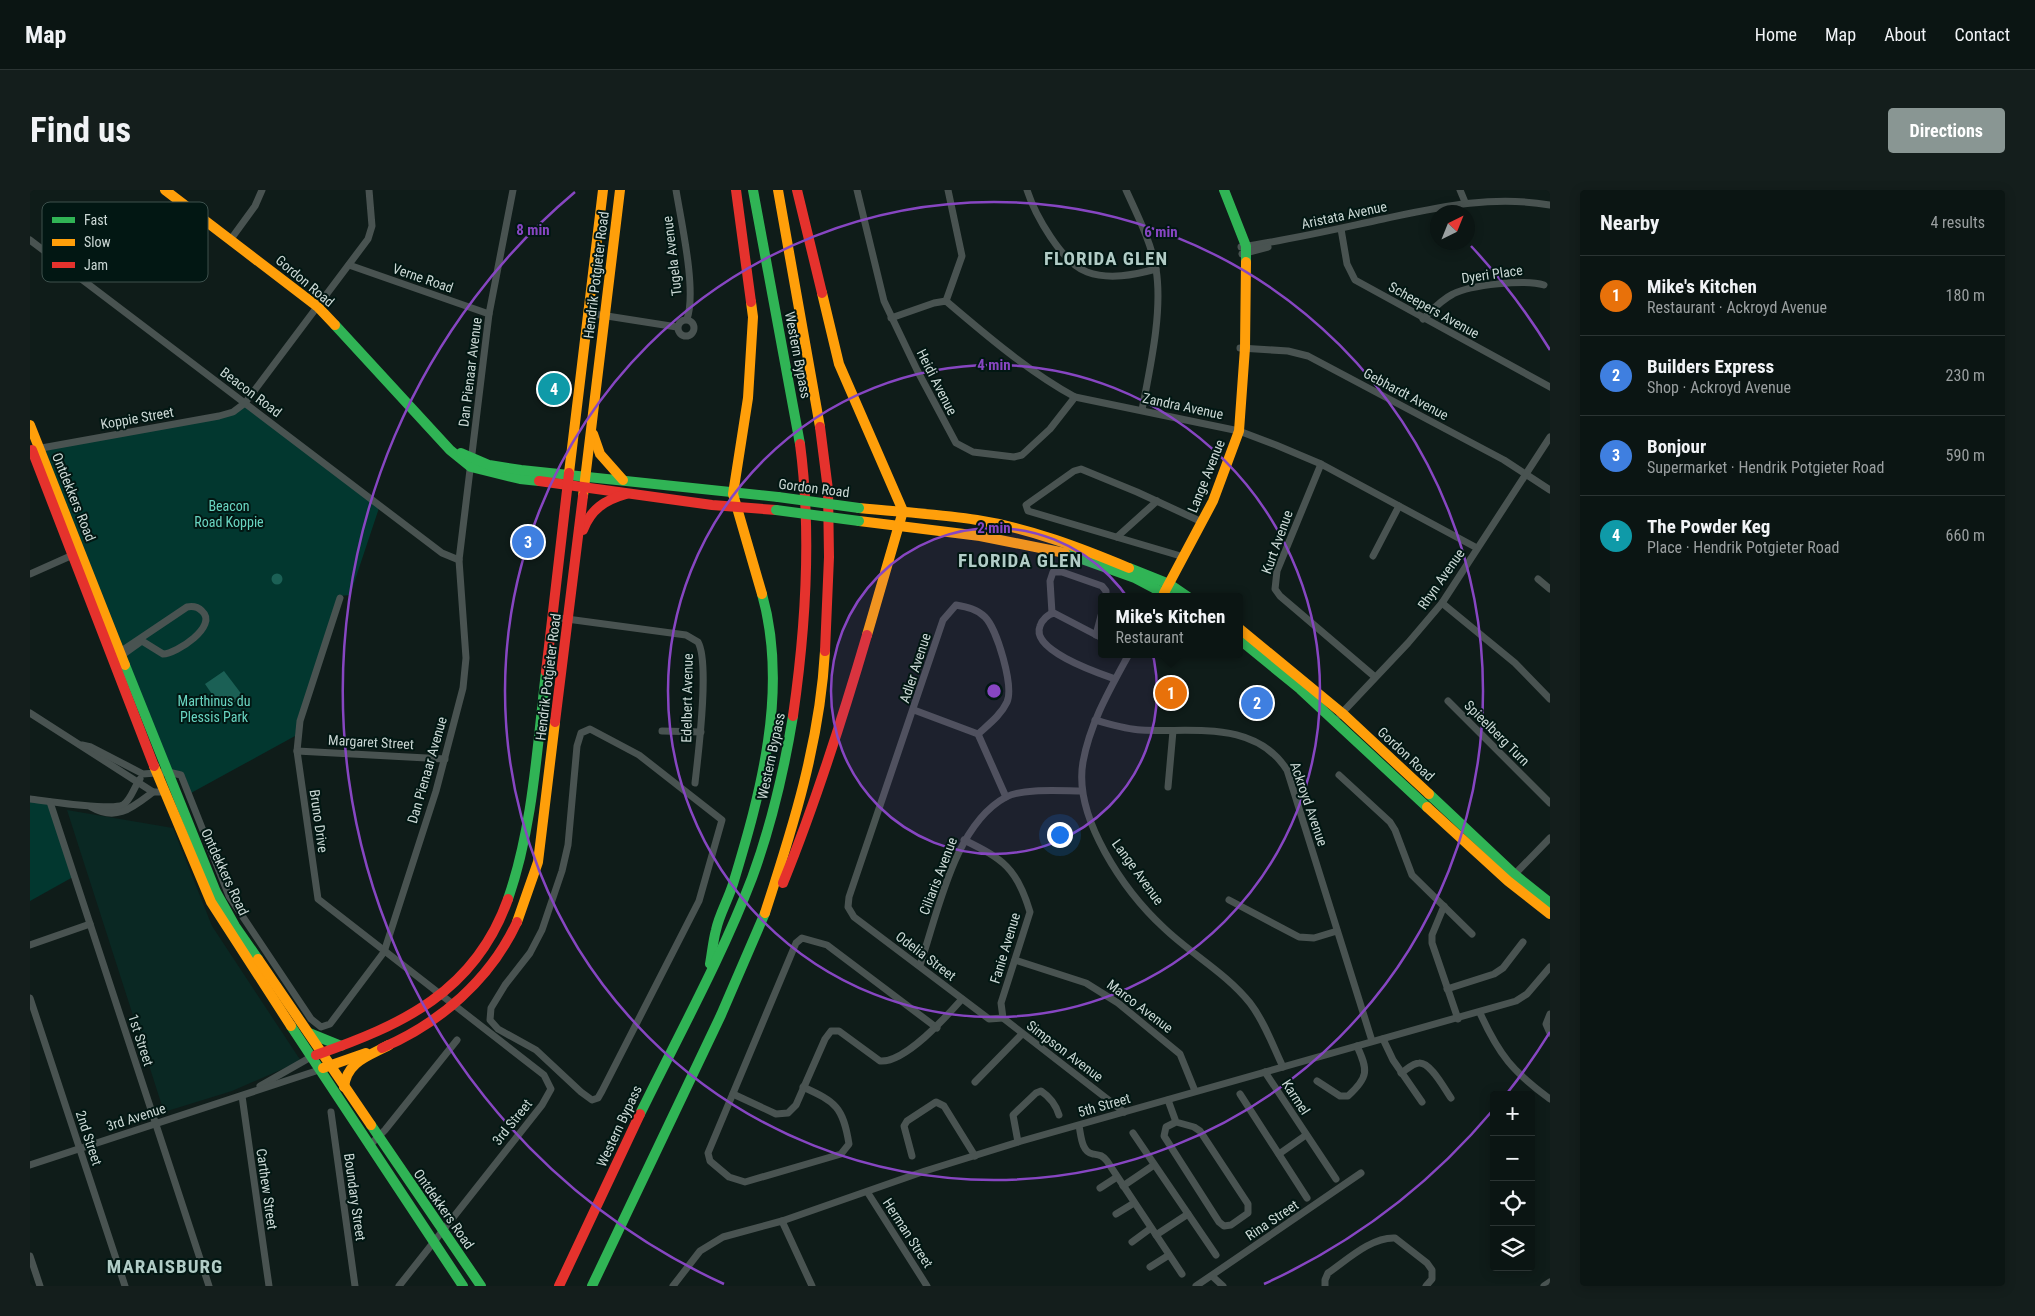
<!DOCTYPE html>
<meta charset="utf-8">
<style>
body{margin:0;font-family:"Roboto Condensed",sans-serif;background:#141e1c;color:#f1f3f6}
.controls{position:absolute;right:15px;bottom:15px;display:grid;overflow:hidden;border-radius:5px;box-shadow:0 2px 12px #0003}
.controls button{width:45px;height:45px;display:grid;place-items:center;padding:0;border:0;border-bottom:1px solid #2b3433;background:#0b1513;color:#f1f3f6;font:25px sans-serif}
.compass{position:absolute;left:1400px;top:15px;width:45px;height:45px;border-radius:50%;background:#0b1513;box-shadow:0 2px 12px #0003;rotate:43deg}
.you{position:absolute;left:1029px;top:644px;width:18px;height:18px;margin:-12px;border:4px solid #fff;border-radius:50%;background:#1a73e8;box-shadow:0 0 0 8px #1a73e833}
.badge{display:grid;place-items:center;width:32px;height:32px;border-radius:50%;background:#899693;color:#fff;font-size:16px;font-weight:700}
.pin{position:absolute;translate:-50% -50%;border:2px solid #fff;box-shadow:0 1px 5px #0006}
.popup{position:absolute;left:1068px;top:403px;width:145px;height:65px;box-sizing:border-box;display:grid;place-content:center;border-radius:5px;background:#0b1513;filter:drop-shadow(0 1px 4px #0005);font-size:16px;white-space:nowrap;color:#9a9fa0}
.popup b{font-size:19px;color:#f1f3f6}
.popup::after{content:'';position:absolute;left:50%;top:100%;margin-left:-10px;border:10px solid transparent;border-top-color:#0b1513}
.list{margin:0;padding:0;list-style:none}
h2{display:flex;justify-content:space-between;align-items:center;height:65px;margin:0;padding:0 20px;font-size:21px}
h2 small{font-size:16px;font-weight:400;color:#9a9fa0}
.list li{display:grid;grid-template-columns:32px 1fr auto;gap:15px;align-items:center;box-sizing:border-box;height:80px;padding:0 20px;border-top:1px solid #2b3433}
.list b{display:block;font-size:19px;white-space:nowrap}
.list p{margin:0;font-size:16px;white-space:nowrap;color:#9a9fa0}
.list em{font-size:16px;font-style:normal;color:#9a9fa0}
.icon{flex:none;width:28px;height:28px;fill:none;stroke:currentColor;stroke-width:2;stroke-linecap:round;stroke-linejoin:round}
.map{position:relative;flex:none;width:1520px;height:1096px;overflow:hidden;border-radius:5px}
header{display:flex;align-items:center;gap:30px;box-sizing:border-box;height:70px;padding:0 25px;background:#0b1513;border-bottom:1px solid #2b3433}
header strong{font-size:24px}
nav{display:flex;gap:28px;margin-inline-start:auto;font-size:18px}
.intro{display:flex;align-items:center;justify-content:space-between;box-sizing:border-box;height:120px;padding:0 30px}
h1{margin:0;font-size:35px}
.button{padding:12px 22px;border-radius:5px;background:#899693;color:#fff;font-size:18px;font-weight:700}
main{display:flex;gap:30px;padding:0 30px}
aside{flex:1;background:#0b1513;border-radius:5px;box-shadow:0 2px 12px #0003}
.map>svg:first-child{display:block}
.built{fill:#0a2823}
.green{fill:#02372f}
.water{fill:#1b6055}
.lines{fill:none;stroke-linecap:round;stroke-linejoin:round}
.street{stroke:#495351;stroke-width:7}
.fast{stroke:#30b455;stroke-width:10}
.slow{stroke:#ff9f0a;stroke-width:10}
.jam{stroke:#e5322d;stroke-width:10}
.fast-bridge{stroke:#30b455;stroke-width:10}
.ring{fill:none;stroke:#8746c2;stroke-width:2.5}
.labels{text-anchor:middle;stroke-width:4;stroke-linejoin:round;paint-order:stroke}
.street-label{font-size:14px;fill:#cbd8d5;stroke:#021713}
.park-label{font-size:14px;fill:#69d5c1;stroke:#021713}
.district-label{font-size:19px;font-weight:bold;letter-spacing:1px;fill:#b1ccc6;stroke:#021713}
.key{fill:#021713;stroke:#3e514d;stroke-width:1}
.key-label{font-size:14px;fill:#cbd8d5}
.centre{fill:#8746c2;stroke:#021713;stroke-width:2.5}
.ring-label{font-size:15px;text-anchor:middle;font-weight:bold;fill:#8746c2;stroke:#021713;stroke-width:4;stroke-linejoin:round;paint-order:stroke}
</style>
<header>
<strong>Map</strong>
<nav><a>Home</a><a>Map</a><a>About</a><a>Contact</a></nav>
</header>
<div class="intro"><h1>Find us</h1><a class="button">Directions</a></div>
<main>
<div class="map">
<svg width="1520" height="1096" viewBox="0 0 1520 1096">
<rect width="100%" height="100%" fill="#0f1c19"/>
<polygon class="built" points="37,620 143,638 182,736 271,871 202,901 134,922"/>
<g class="green">
<polygon points="215,216 349,318 320,405 310,406 268,531 265,546 161,603 155,586 141,580 14,260 191,228"/>
<polygon points="0,612 18,614 43,687 0,711"/>
</g>
<g class="water">
<circle cx="247" cy="389" r="5.5"/>
<polygon points="194,481 213,506 193,520 175,494"/>
</g>
<g class="lines">
<g class="street">
<path d="M646,0C651,31 667,101 657,129"/>
<polyline points="827,0 854,111 887,180 926,253 943,262 984,267 992,265 1020,239 1045,207"/>
<path d="M997,0C1005,25 1032,73 1057,82C1079,90 1104,85 1126,79"/>
<path d="M1096,0C1107,24 1121,52 1126,79C1133,121 1120,178 1112,220"/>
<polyline points="1430,0 1435,12"/>
<polyline points="1311,39 1317,74 1325,90 1520,197"/>
<polyline points="201,49 225,16 232,0"/>
<polyline points="0,50 412,363 429,370"/>
<path d="M1211,57C1259,50 1306,39 1353,29C1410,17 1462,5 1520,15"/>
<polyline points="1212,64 1238,57"/>
<polyline points="319,75 459,124"/>
<polyline points="916,111 932,66 918,0"/>
<polyline points="558,123 647,137"/>
<path d="M861,128L904,113L916,111C957,146 998,181 1045,207L1209,241L1246,255L1291,274L1447,358"/>
<path d="M1393,129C1402,120 1411,110 1423,104C1440,95 1496,89 1514,95"/>
<circle cx="656" cy="138" r="8"/>
<polyline points="1210,158 1258,161 1278,166 1474,270 1520,300"/>
<polyline points="6,259 189,226 203,222 215,213 338,49 342,36 339,0"/>
<polyline points="1291,274 1247,381 1245,399 1250,406 1345,487"/>
<polyline points="1087,347 1127,311"/>
<polyline points="1343,366 1369,316"/>
<polyline points="1154,367 998,321 996,315 1044,281 1051,279 1107,302 1172,332"/>
<polyline points="0,384 45,364"/>
<polyline points="1508,389 1520,399"/>
<polyline points="310,408 270,531 267,561 288,709 514,885 521,899 512,915 369,1096"/>
<polyline points="1412,413 1485,473 1520,509"/>
<polyline points="1022,423 1020,391 1023,382 1032,382 1072,396 1076,401 1076,407"/>
<path d="M522,427L656,445L668,452C680,473 668,566 665,593"/>
<polyline points="1066,445 1072,422"/>
<path d="M1072,448L1024,423C1018,424 1012,430 1010,436C1000,460 1068,483 1085,489"/>
<path d="M90,462L157,417C162,416 168,417 172,421C189,436 146,464 133,464L112,451L91,466"/>
<path d="M1099,464C1080,499 1060,533 1053,572C1043,628 1095,702 1134,738C1161,764 1196,783 1220,813C1234,831 1243,856 1253,877"/>
<polyline points="1418,511 1520,613"/>
<polyline points="884,520 948,544 976,607"/>
<polyline points="0,523 123,602 136,602"/>
<polyline points="1310,525 1378,453 1412,413 1520,247"/>
<path d="M1065,530C1080,534 1096,539 1111,540C1162,543 1224,529 1257,580L1342,851"/>
<polygon points="560,539 609,565 692,630 669,711 572,901 568,908 562,910 551,902 506,860 468,839 460,830 461,818 475,795 500,763 512,740 532,681 538,655 547,556 551,543"/>
<polyline points="632,541 671,542"/>
<path d="M948,544C959,534 971,525 977,512C984,496 967,439 955,427C947,419 937,417 926,415L913,430L819,707L818,717L824,727L959,829L973,828"/>
<polyline points="52,555 61,557 113,584 138,582 151,585 199,706 281,829 291,837 300,834 354,762 406,601 433,498 436,468 429,370 459,124 483,0"/>
<polyline points="267,561 415,569"/>
<polyline points="1309,585 1360,632 1365,640 1382,685 1442,744"/>
<polyline points="1138,597 1143,541"/>
<path d="M0,609C17,611 81,621 93,615C101,610 104,597 110,589"/>
<polyline points="20,612 179,1096"/>
<path d="M61,617C87,632 103,617 123,602"/>
<path d="M934,650C973,669 987,678 1000,722L971,813L973,828L1094,922"/>
<polyline points="1482,687 1520,648"/>
<polyline points="1199,710 1269,747 1284,748 1307,741"/>
<polyline points="1414,716 1402,745 1402,753 1428,829"/>
<polyline points="0,755 60,734"/>
<polyline points="985,770 1056,793 1088,813 1150,864 1165,901"/>
<path d="M890,775C908,723 924,635 976,607C993,598 1032,601 1052,601"/>
<polyline points="1417,799 1464,784 1473,778 1493,752"/>
<polyline points="0,808 95,1096"/>
<path d="M1450,823C1469,865 1483,882 1520,909"/>
<polyline points="1520,824 1516,834 1520,843"/>
<polyline points="1353,849 1363,870 1392,912"/>
<polyline points="1235,882 1306,989"/>
<path d="M1371,883C1376,880 1383,873 1389,873C1401,872 1415,900 1421,908"/>
<path d="M1287,891L1310,906H1318C1339,887 1338,880 1327,856"/>
<polyline points="945,892 992,844"/>
<polyline points="230,896 281,867"/>
<path d="M773,897C806,912 813,917 819,954L811,964L715,992L699,987L680,971L678,963L766,753L772,748L797,755L907,838"/>
<path d="M703,904L746,924L758,923L766,915L795,849L801,841H809L850,871C875,873 916,827 932,809"/>
<polyline points="1210,904 1277,1008"/>
<polyline points="212,906 239,1096"/>
<polyline points="1138,910 1146,932 1136,937 1134,946 1189,1032 1194,1036 1201,1035 1218,1023 1218,1014 1170,941 1164,937 1146,932"/>
<polyline points="301,922 325,1096"/>
<path d="M1049,936C1051,944 1051,962 1063,964C1070,965 1072,965 1077,971L1152,1084"/>
<polyline points="1103,943 1186,1065"/>
<path d="M988,952L983,925L1006,903L1011,901C1020,907 1026,915 1029,925"/>
<polyline points="339,956 355,940 427,850"/>
<polyline points="1249,964 1276,945"/>
<polyline points="882,966 874,936 877,931 906,912 914,916 945,966"/>
<polyline points="0,975 289,880"/>
<polyline points="1093,996 1124,975"/>
<polyline points="1070,998 1087,987"/>
<polyline points="838,1003 897,1096"/>
<polyline points="1086,1024 1104,1013"/>
<polyline points="752,1031 782,1096"/>
<polyline points="1126,1045 1158,1024"/>
<polyline points="1102,1052 1121,1038"/>
<polyline points="0,1066 10,1096"/>
<polyline points="1120,1077 1139,1065"/>
<polyline points="1182,1086 1193,1096"/>
<polyline points="643,1096 670,1061 693,1047 752,1031 895,981 988,952 1486,811 1497,804 1520,777"/>
<polyline points="1166,1096 1331,983"/>
<path d="M1295,1096V1090L1298,1083C1317,1070 1341,1047 1365,1048L1397,1073L1402,1080V1089L1396,1096"/>
<polyline points="1514,1096 1520,1092"/>
</g>
<g class="fast">
<polyline points="723,0 770,254"/>
<polyline points="1194,0 1216,56 1216,72"/>
<polyline points="305,135 420,260 441,277 490,289 509,291"/>
<polyline points="431,263 459,275 491,280 748,307"/>
<polyline points="1035,363 1105,388 1141,407"/>
<polyline points="1099,378 1139,394 1158,407"/>
<polyline points="1210,450 1270,499 1397,617"/>
<polyline points="95,475 186,702 205,736 228,769"/>
<polyline points="1399,604 1484,684 1520,713"/>
<path d="M478,709C503,637 507,558 516,482"/>
<path d="M680,774C682,763 683,751 686,740C689,725 698,710 703,694C731,602 759,500 732,404"/>
<polyline points="261,836 433,1096"/>
<polyline points="279,843 311,856"/>
<path d="M610,924C648,846 691,769 722,688C741,636 754,581 763,526"/>
<polyline points="341,935 451,1096"/>
<polyline points="562,1096 691,825 735,723"/>
</g>
<g class="slow">
<polyline points="135,0 288,117 305,135"/>
<polyline points="748,0 790,237"/>
<polyline points="792,103 809,174 873,321 837,445"/>
<polyline points="721,112 723,127 718,208 703,304 732,404"/>
<polyline points="0,235 95,475"/>
<polyline points="563,244 570,264 593,290"/>
<polyline points="539,283 573,0"/>
<polyline points="553,306 590,0"/>
<path d="M829,318C868,322 908,324 947,330C999,338 1051,358 1099,378"/>
<polyline points="829,331 950,346 1035,363"/>
<polyline points="1134,403 1183,311 1209,241 1215,158 1216,72"/>
<polyline points="1210,439 1312,523 1399,604"/>
<polyline points="124,576 181,712 261,836"/>
<polyline points="1397,617 1478,691 1520,724"/>
<path d="M735,723C763,637 790,552 795,461"/>
<polyline points="487,732 508,672 525,532"/>
<polyline points="228,769 341,935"/>
<polyline points="293,878 336,863"/>
<path d="M314,897C317,871 339,866 359,855"/>
</g>
<g class="jam">
<polyline points="706,0 721,112"/>
<polyline points="767,0 792,103"/>
<polyline points="790,237 798,300 799,367 795,461"/>
<polyline points="2,260 124,576"/>
<polyline points="509,291 682,315 746,320"/>
<path d="M553,340C561,319 575,310 596,304"/>
<polyline points="516,482 539,283"/>
<path d="M763,526C776,436 782,345 770,254"/>
<polyline points="525,532 553,306"/>
<path d="M753,693C786,612 812,530 837,445"/>
<path d="M352,858C410,833 460,790 487,732"/>
<path d="M286,865C372,835 445,802 478,709"/>
<polyline points="529,1096 610,924"/>
</g>
<g class="fast-bridge">
<polyline points="748,307 829,318"/>
<polyline points="746,320 829,331"/>
</g>
</g>
<circle cx="964" cy="501" r="163" fill="#8746c2" fill-opacity=".12"/>
<g class="ring">
<circle cx="964" cy="501" r="163"/>
<circle cx="964" cy="501" r="326"/>
<circle cx="964" cy="501" r="489"/>
<path d="M1520 842A652 652 0 0 1 1478 902M1463 920A652 652 0 0 1 1234 1094M694 1094A652 652 0 0 1 545 2M1441 56A652 652 0 0 1 1520 160"/>
</g>
<g class="labels">
<g class="street-label">
<text transform="translate(1314 25) rotate(-12)" y="5">Aristata Avenue</text>
<text transform="translate(642 66) rotate(-97)" y="5">Tugela Avenue</text>
<text transform="translate(1462 84) rotate(-8)" y="5">Dyeri Place</text>
<text transform="translate(566 85) rotate(-83)" y="5">Hendrik Potgieter Road</text>
<text transform="translate(393 88) rotate(19)" y="5">Verne Road</text>
<text transform="translate(275 91) rotate(40)" y="5">Gordon Road</text>
<text transform="translate(1404 120) rotate(29)" y="5">Scheepers Avenue</text>
<text transform="translate(768 165) rotate(79)" y="5">Western Bypass</text>
<text transform="translate(440 182) rotate(-83)" y="5">Dan Pienaar Avenue</text>
<text transform="translate(907 192) rotate(63)" y="5">Heidi Avenue</text>
<text transform="translate(221 202) rotate(37)" y="5">Beacon Road</text>
<text transform="translate(1376 204) rotate(28)" y="5">Gebhardt Avenue</text>
<text transform="translate(1153 216) rotate(12)" y="5">Zandra Avenue</text>
<text transform="translate(107 228) rotate(-10)" y="5">Koppie Street</text>
<text transform="translate(1176 286) rotate(-68)" y="5">Lange Avenue</text>
<text transform="translate(784 298) rotate(7)" y="5">Gordon Road</text>
<text transform="translate(44 307) rotate(68)" y="5">Ontdekkers Road</text>
<text transform="translate(1247 352) rotate(-70)" y="5">Kurt Avenue</text>
<text transform="translate(1411 389) rotate(-55)" y="5">Rhyn Avenue</text>
<text transform="translate(885 478) rotate(-72)" y="5">Adler Avenue</text>
<text transform="translate(518 487) rotate(-83)" y="5">Hendrik Potgieter Road</text>
<text transform="translate(657 508) rotate(-89)" y="5">Edelbert Avenue</text>
<text transform="translate(1467 543) rotate(45)" y="5">Spieelberg Turn</text>
<text transform="translate(341 552) rotate(3)" y="5">Margaret Street</text>
<text transform="translate(1376 564) rotate(43)" y="5">Gordon Road</text>
<text transform="translate(741 566) rotate(-78)" y="5">Western Bypass</text>
<text transform="translate(397 580) rotate(-74)" y="5">Dan Pienaar Avenue</text>
<text transform="translate(1279 614) rotate(71)" y="5">Ackroyd Avenue</text>
<text transform="translate(289 631) rotate(82)" y="5">Bruno Drive</text>
<text transform="translate(195 682) rotate(65)" y="5">Ontdekkers Road</text>
<text transform="translate(1108 682) rotate(54)" y="5">Lange Avenue</text>
<text transform="translate(908 686) rotate(-69)" y="5">Ciliaris Avenue</text>
<text transform="translate(975 758) rotate(-73)" y="5">Fanie Avenue</text>
<text transform="translate(896 766) rotate(37)" y="5">Odelia Street</text>
<text transform="translate(1110 816) rotate(37)" y="5">Marco Avenue</text>
<text transform="translate(111 850) rotate(72)" y="5">1st Street</text>
<text transform="translate(1035 861) rotate(37)" y="5">Simpson Avenue</text>
<text transform="translate(1266 907) rotate(57)" y="5">Karmel</text>
<text transform="translate(1074 915) rotate(-16)" y="5">5th Street</text>
<text transform="translate(106 927) rotate(-18)" y="5">3rd Avenue</text>
<text transform="translate(482 932) rotate(-51)" y="5">3rd Street</text>
<text transform="translate(589 936) rotate(-65)" y="5">Western Bypass</text>
<text transform="translate(59 948) rotate(72)" y="5">2nd Street</text>
<text transform="translate(237 999) rotate(82)" y="5">Carthew Street</text>
<text transform="translate(325 1007) rotate(82)" y="5">Boundary Street</text>
<text transform="translate(414 1019) rotate(55)" y="5">Ontdekkers Road</text>
<text transform="translate(1242 1030) rotate(-34)" y="5">Rina Street</text>
<text transform="translate(878 1043) rotate(57)" y="5">Herman Street</text>
</g>
<g class="park-label">
<text x="199" y="321">Beacon<tspan x="199" dy="16">Road Koppie</tspan></text>
<text x="184" y="516">Marthinus du<tspan x="184" dy="16">Plessis Park</tspan></text>
</g>
<g class="district-label">
<text x="1076" y="75">FLORIDA GLEN</text>
<text x="990" y="377">FLORIDA GLEN</text>
<text x="135" y="1083">MARAISBURG</text>
</g>
</g>
<rect x="12" y="12" width="166" height="80" rx="8" class="key"/>
<rect x="22" y="27" width="23" height="6" fill="#30b455"/>
<rect x="22" y="49" width="23" height="7" fill="#ff9f0a"/>
<rect x="22" y="72" width="23" height="6" fill="#e5322d"/>
<g class="key-label">
<text x="54" y="35">Fast</text>
<text x="54" y="57">Slow</text>
<text x="54" y="80">Jam</text>
</g>
<circle cx="964" cy="501" r="8" class="centre"/>
<g class="ring-label">
<text x="503" y="45">8 min</text>
<text x="1131" y="47">6 min</text>
<text x="964" y="180">4 min</text>
<text x="964" y="343">2 min</text>
</g>
</svg>
<div class="controls">
<button>+</button>
<button>−</button>
<button><svg class="icon" aria-label="locate" viewBox="0 0 24 24"><circle cx="12" cy="12" r="6"/><path d="M12 2v4M12 18v4M2 12h4M18 12h4"/></svg></button>
<button><svg class="icon" aria-label="layers" viewBox="0 0 24 24"><path d="M12 4l9 5-9 5-9-5zM3 14l9 5 9-5"/></svg></button>
</div>
<svg class="compass" viewBox="-18 -18 36 36"><path d="M0-13l5 13h-10z" fill="#e53935"/><path d="M0 13l5-13h-10z" fill="#9a9fa0"/></svg>
<div class="you"></div>
<div class="pin badge" style="left:1141px;top:503px;background:#e8710a">1</div>
<div class="popup"><b>Mike's Kitchen</b>Restaurant</div>
<div class="pin badge" style="left:1227px;top:513px;background:#3f7fe0">2</div>
<div class="pin badge" style="left:498px;top:352px;background:#3f7fe0">3</div>
<div class="pin badge" style="left:524px;top:199px;background:#0f9aa8">4</div>
</div>
<aside>
<h2>Nearby<small>4 results</small></h2>
<ul class="list">
<li><span class="badge" style="background:#e8710a">1</span><div><b>Mike's Kitchen</b><p>Restaurant · Ackroyd Avenue</p></div><em>180 m</em></li>
<li><span class="badge" style="background:#3f7fe0">2</span><div><b>Builders Express</b><p>Shop · Ackroyd Avenue</p></div><em>230 m</em></li>
<li><span class="badge" style="background:#3f7fe0">3</span><div><b>Bonjour</b><p>Supermarket · Hendrik Potgieter Road</p></div><em>590 m</em></li>
<li><span class="badge" style="background:#0f9aa8">4</span><div><b>The Powder Keg</b><p>Place · Hendrik Potgieter Road</p></div><em>660 m</em></li>
</ul>
</aside>
</main>
